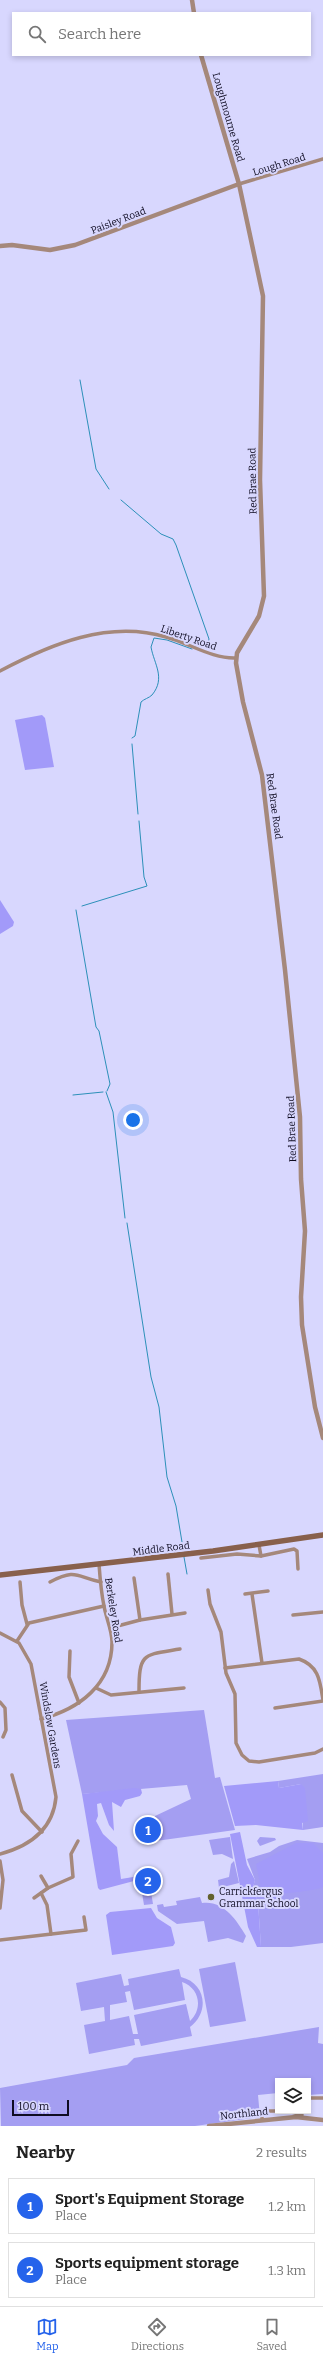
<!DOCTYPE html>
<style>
body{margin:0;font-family:Bitter,serif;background:#f2f2f2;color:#222}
.controls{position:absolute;right:12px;bottom:12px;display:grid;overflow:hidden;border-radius:0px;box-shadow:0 2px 6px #0003}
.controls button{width:36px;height:36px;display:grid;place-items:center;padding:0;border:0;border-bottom:1px solid #e0e0e0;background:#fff;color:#222;font:20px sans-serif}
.scale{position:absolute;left:12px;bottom:10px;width:57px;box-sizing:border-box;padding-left:4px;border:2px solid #0f0c22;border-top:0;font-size:11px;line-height:14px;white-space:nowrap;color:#0f0c22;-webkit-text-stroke:3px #d8d7fe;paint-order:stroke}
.you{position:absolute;left:133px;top:1120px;width:14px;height:14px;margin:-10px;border:3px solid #fff;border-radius:50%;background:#1a73e8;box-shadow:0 0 0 6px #1a73e833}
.badge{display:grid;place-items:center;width:26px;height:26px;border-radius:50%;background:#2563eb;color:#fff;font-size:13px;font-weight:700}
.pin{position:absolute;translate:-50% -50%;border:2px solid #fff;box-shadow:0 1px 4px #0006}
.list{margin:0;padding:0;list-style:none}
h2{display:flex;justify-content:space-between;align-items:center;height:52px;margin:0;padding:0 16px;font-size:17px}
h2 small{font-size:13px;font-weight:400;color:#767676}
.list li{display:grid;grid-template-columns:26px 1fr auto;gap:12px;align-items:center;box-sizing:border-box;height:56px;margin:0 8px 8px;padding:0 8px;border:1px solid #e0e0e0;border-radius:0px}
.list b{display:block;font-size:15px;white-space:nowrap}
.list p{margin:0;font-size:13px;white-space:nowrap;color:#767676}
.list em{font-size:13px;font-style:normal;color:#767676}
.icon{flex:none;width:22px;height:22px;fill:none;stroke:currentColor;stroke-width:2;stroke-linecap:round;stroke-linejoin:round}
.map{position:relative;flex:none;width:323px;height:2126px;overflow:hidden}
.search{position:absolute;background:#fff;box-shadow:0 2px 6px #0003;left:12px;right:12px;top:12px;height:44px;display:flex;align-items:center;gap:10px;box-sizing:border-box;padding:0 14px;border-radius:0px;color:#767676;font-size:15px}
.sheet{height:180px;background:#fff}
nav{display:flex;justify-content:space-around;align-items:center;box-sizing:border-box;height:56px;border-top:1px solid #e0e0e0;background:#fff;font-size:11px;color:#767676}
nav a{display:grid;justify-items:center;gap:2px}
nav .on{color:#2563eb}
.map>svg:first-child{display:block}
.green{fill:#a49ef2;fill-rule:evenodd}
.forest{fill:#a29af9}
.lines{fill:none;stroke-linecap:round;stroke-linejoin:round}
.stream{stroke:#2c90b9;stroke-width:1}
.minor{stroke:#a5887b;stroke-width:3.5}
.tertiary{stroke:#a5887b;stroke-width:4.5}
.secondary{stroke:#88604c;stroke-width:5.5}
.poi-dot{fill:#63612e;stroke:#d8d7fe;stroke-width:1.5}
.labels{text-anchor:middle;stroke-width:4;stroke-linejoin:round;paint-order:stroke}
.street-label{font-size:10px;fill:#0f0c22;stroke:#d8d7fe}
.poi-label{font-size:10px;fill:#0f0c22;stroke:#d8d7fe;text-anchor:start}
</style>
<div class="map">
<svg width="323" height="2126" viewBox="0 0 323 2126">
<rect width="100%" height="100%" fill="#d8d7fe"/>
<g class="green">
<polygon points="204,1710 215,1778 220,1777 235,1830 156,1841 155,1816 191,1799 187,1785 82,1794 66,1720"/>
<polygon points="323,1774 323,1827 303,1830 301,1784 279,1788 278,1781"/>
<polygon points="230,1837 233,1859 222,1854 213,1855 209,1840"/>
<polygon points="260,1837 275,1838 276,1840 260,1846 257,1841"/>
<polygon points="297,1840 323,1843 323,1943 291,1947 261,1947 258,1902 253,1887 255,1880 247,1859 270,1852 279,1846"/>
<polygon points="234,1861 239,1883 219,1888 218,1880 229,1877 231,1864"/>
<polygon points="150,1886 153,1904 144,1905 141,1887"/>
<path d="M200,1897L202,1903C223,1900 236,1919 246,1936L243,1943L228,1938L208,1942L204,1921L177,1924L158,1911L157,1905L163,1904L164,1907L177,1905L176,1901Z"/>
<polygon points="235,1962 246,2021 210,2027 199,1969"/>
<path d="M179,1969L181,1977C206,1983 210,2012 190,2027L192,2036L141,2046L139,2039H134L135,2045L89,2054L84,2025L105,2021L104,2007L81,2011L76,1983L121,1974L124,1986L129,1985L128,1979ZM182,1982C200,1988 203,2009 190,2021L186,2004L134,2015L138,2034H133L129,2016L110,2020V2005L127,2002L125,1992L130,1991L134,2010L185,2000Z"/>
<polygon points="319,2027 318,2043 323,2044 323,2094 308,2095 308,2081 278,2081 278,2093 258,2095 260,2117 195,2126 1,2126 0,2088 127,2065 134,2058"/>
</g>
<g class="forest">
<polygon points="42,715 45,718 54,767 25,770 15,720"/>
<polygon points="0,900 14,922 13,926 0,934"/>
<polygon points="278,1781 279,1788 301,1784 305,1788 308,1821 302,1823 303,1830 256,1825 235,1826 224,1786"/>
<polygon points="134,1788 141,1789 142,1793 140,1796 125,1800 121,1807 112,1802 114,1831 109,1825 101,1803 97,1804 98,1816 96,1821 103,1834 117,1847 121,1879 145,1875 149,1877 100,1890 98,1888 82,1794"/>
<polygon points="240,1832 247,1865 255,1880 253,1887 258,1902 261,1947 257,1947 248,1927 230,1834"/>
<path d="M296,1843H313L323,1853V1887C316,1891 268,1896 262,1893L256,1864Z"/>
<polygon points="151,1908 157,1918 171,1927 175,1943 173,1946 112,1955 106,1915 110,1912"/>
</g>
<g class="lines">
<g class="stream">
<polyline points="80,380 96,469 109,489"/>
<polyline points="121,500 161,534 173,539 176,545 209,639 208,643 201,645"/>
<path d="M132,738L135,736L141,702C144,699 149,698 152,695C166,678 154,664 151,647L154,638L167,640L192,649"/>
<polyline points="132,744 138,814"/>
<polyline points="82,906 147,886 144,877 139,821"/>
<polyline points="76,910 96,1027 99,1031 110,1084 107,1091"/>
<polyline points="106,1092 113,1112 125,1218"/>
<polyline points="73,1095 103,1092"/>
<polyline points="127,1223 151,1377 159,1407 167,1477 176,1506 182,1542"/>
<polyline points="184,1557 187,1574"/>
</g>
<g class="minor">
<polyline points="239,184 323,159"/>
<path d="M0,671C51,644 108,620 166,637C189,643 212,659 236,658"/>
<polyline points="259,1545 261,1556"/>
<polyline points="201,1558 237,1554 261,1556 294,1549 297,1551 298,1569"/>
<polyline points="168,1574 172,1614"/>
<polyline points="134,1578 140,1620"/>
<polyline points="20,1582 22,1605 27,1624"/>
<path d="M50,1582C77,1568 76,1577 101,1582"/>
<polyline points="208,1590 210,1604 221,1632 226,1673 235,1694 236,1743 242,1755 249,1761 259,1762 315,1753 323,1749"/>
<polyline points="245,1594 268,1591"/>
<polyline points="252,1594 262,1663"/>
<polyline points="293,1615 323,1612"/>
<polyline points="110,1628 140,1620 185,1613"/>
<path d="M0,1633L19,1643L31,1664L56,1797C53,1830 30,1846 0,1854"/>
<polyline points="17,1641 29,1623 104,1606"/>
<polyline points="70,1651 69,1677 79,1703"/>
<path d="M225,1668L299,1659C319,1666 320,1681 323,1700"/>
<polyline points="96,1688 111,1695 184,1688"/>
<path d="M139,1691C139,1652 144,1655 180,1649"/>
<polyline points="0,1702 5,1708 6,1730 3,1737"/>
<polyline points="275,1708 323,1701"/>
<path d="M41,1719C79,1709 112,1685 112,1642C112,1630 106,1618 104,1606C101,1592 100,1578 99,1564"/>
<polyline points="12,1775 22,1811 42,1832"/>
<polyline points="0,1861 3,1880 0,1908"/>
<polyline points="41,1876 48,1888"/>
<polyline points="41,1893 47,1905 51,1934"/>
<polyline points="34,1898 48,1888 73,1877 71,1854 78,1841"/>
<polyline points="0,1940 86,1930 84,1917"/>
<polyline points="308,2098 323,2098"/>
<polyline points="288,2111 302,2115"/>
<polyline points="262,2120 262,2111 278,2111"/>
</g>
<g class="tertiary">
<polyline points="192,0 194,13"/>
<polyline points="201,55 239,184 263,296 260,480 264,596 259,616 237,653 236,663 243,702 262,775 285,970 300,1117 301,1179 305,1231 301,1297 302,1325 315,1407 323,1438"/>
<polyline points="0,246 12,245 50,250 75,245 239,184"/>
<polyline points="209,2126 296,2117 323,2120"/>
</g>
<polyline class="secondary" points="0,1575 213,1551 323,1535"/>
</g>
<circle class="poi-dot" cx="211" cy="1897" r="4"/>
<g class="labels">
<g class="street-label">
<text transform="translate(229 117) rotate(74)" y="4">Loughmourne Road</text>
<text transform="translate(279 164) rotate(-17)" y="4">Lough Road</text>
<text transform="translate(118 220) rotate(-21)" y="4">Paisley Road</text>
<text transform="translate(252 481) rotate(-91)" y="4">Red Brae Road</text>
<text transform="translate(189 637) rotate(19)" y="4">Liberty Road</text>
<text transform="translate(275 806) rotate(82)" y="4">Red Brae Road</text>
<text transform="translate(291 1129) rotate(-92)" y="4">Red Brae Road</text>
<text transform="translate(161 1548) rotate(-7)" y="4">Middle Road</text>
<text transform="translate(114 1610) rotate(81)" y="4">Berkeley Road</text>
<text transform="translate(51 1725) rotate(80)" y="4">Windslow Gardens</text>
<text transform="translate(244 2113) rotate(-6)" y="4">Northland</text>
</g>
<g class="poi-label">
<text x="219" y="1895">Carrickfergus<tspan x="219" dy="12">Grammar School</tspan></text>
</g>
</g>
</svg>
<div class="controls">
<button><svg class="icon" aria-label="layers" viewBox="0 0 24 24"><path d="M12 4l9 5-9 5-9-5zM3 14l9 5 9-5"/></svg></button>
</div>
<div class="scale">100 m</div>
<div class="you"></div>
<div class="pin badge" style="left:148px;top:1830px">1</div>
<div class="pin badge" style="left:148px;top:1881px">2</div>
<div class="search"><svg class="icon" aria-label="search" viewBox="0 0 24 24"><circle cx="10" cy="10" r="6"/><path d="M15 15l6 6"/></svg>Search here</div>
</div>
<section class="sheet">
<h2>Nearby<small>2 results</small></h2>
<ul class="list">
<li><span class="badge">1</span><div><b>Sport's Equipment Storage</b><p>Place</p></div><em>1.2 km</em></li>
<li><span class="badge">2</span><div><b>Sports equipment storage</b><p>Place</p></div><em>1.3 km</em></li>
</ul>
</section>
<nav>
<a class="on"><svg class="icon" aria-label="map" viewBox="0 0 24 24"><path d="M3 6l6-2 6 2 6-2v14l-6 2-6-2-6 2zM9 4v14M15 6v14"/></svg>Map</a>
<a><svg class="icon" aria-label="directions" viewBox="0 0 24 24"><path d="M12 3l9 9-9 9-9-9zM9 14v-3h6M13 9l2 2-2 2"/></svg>Directions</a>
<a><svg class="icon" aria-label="saved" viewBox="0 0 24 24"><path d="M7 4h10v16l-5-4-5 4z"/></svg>Saved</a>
</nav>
